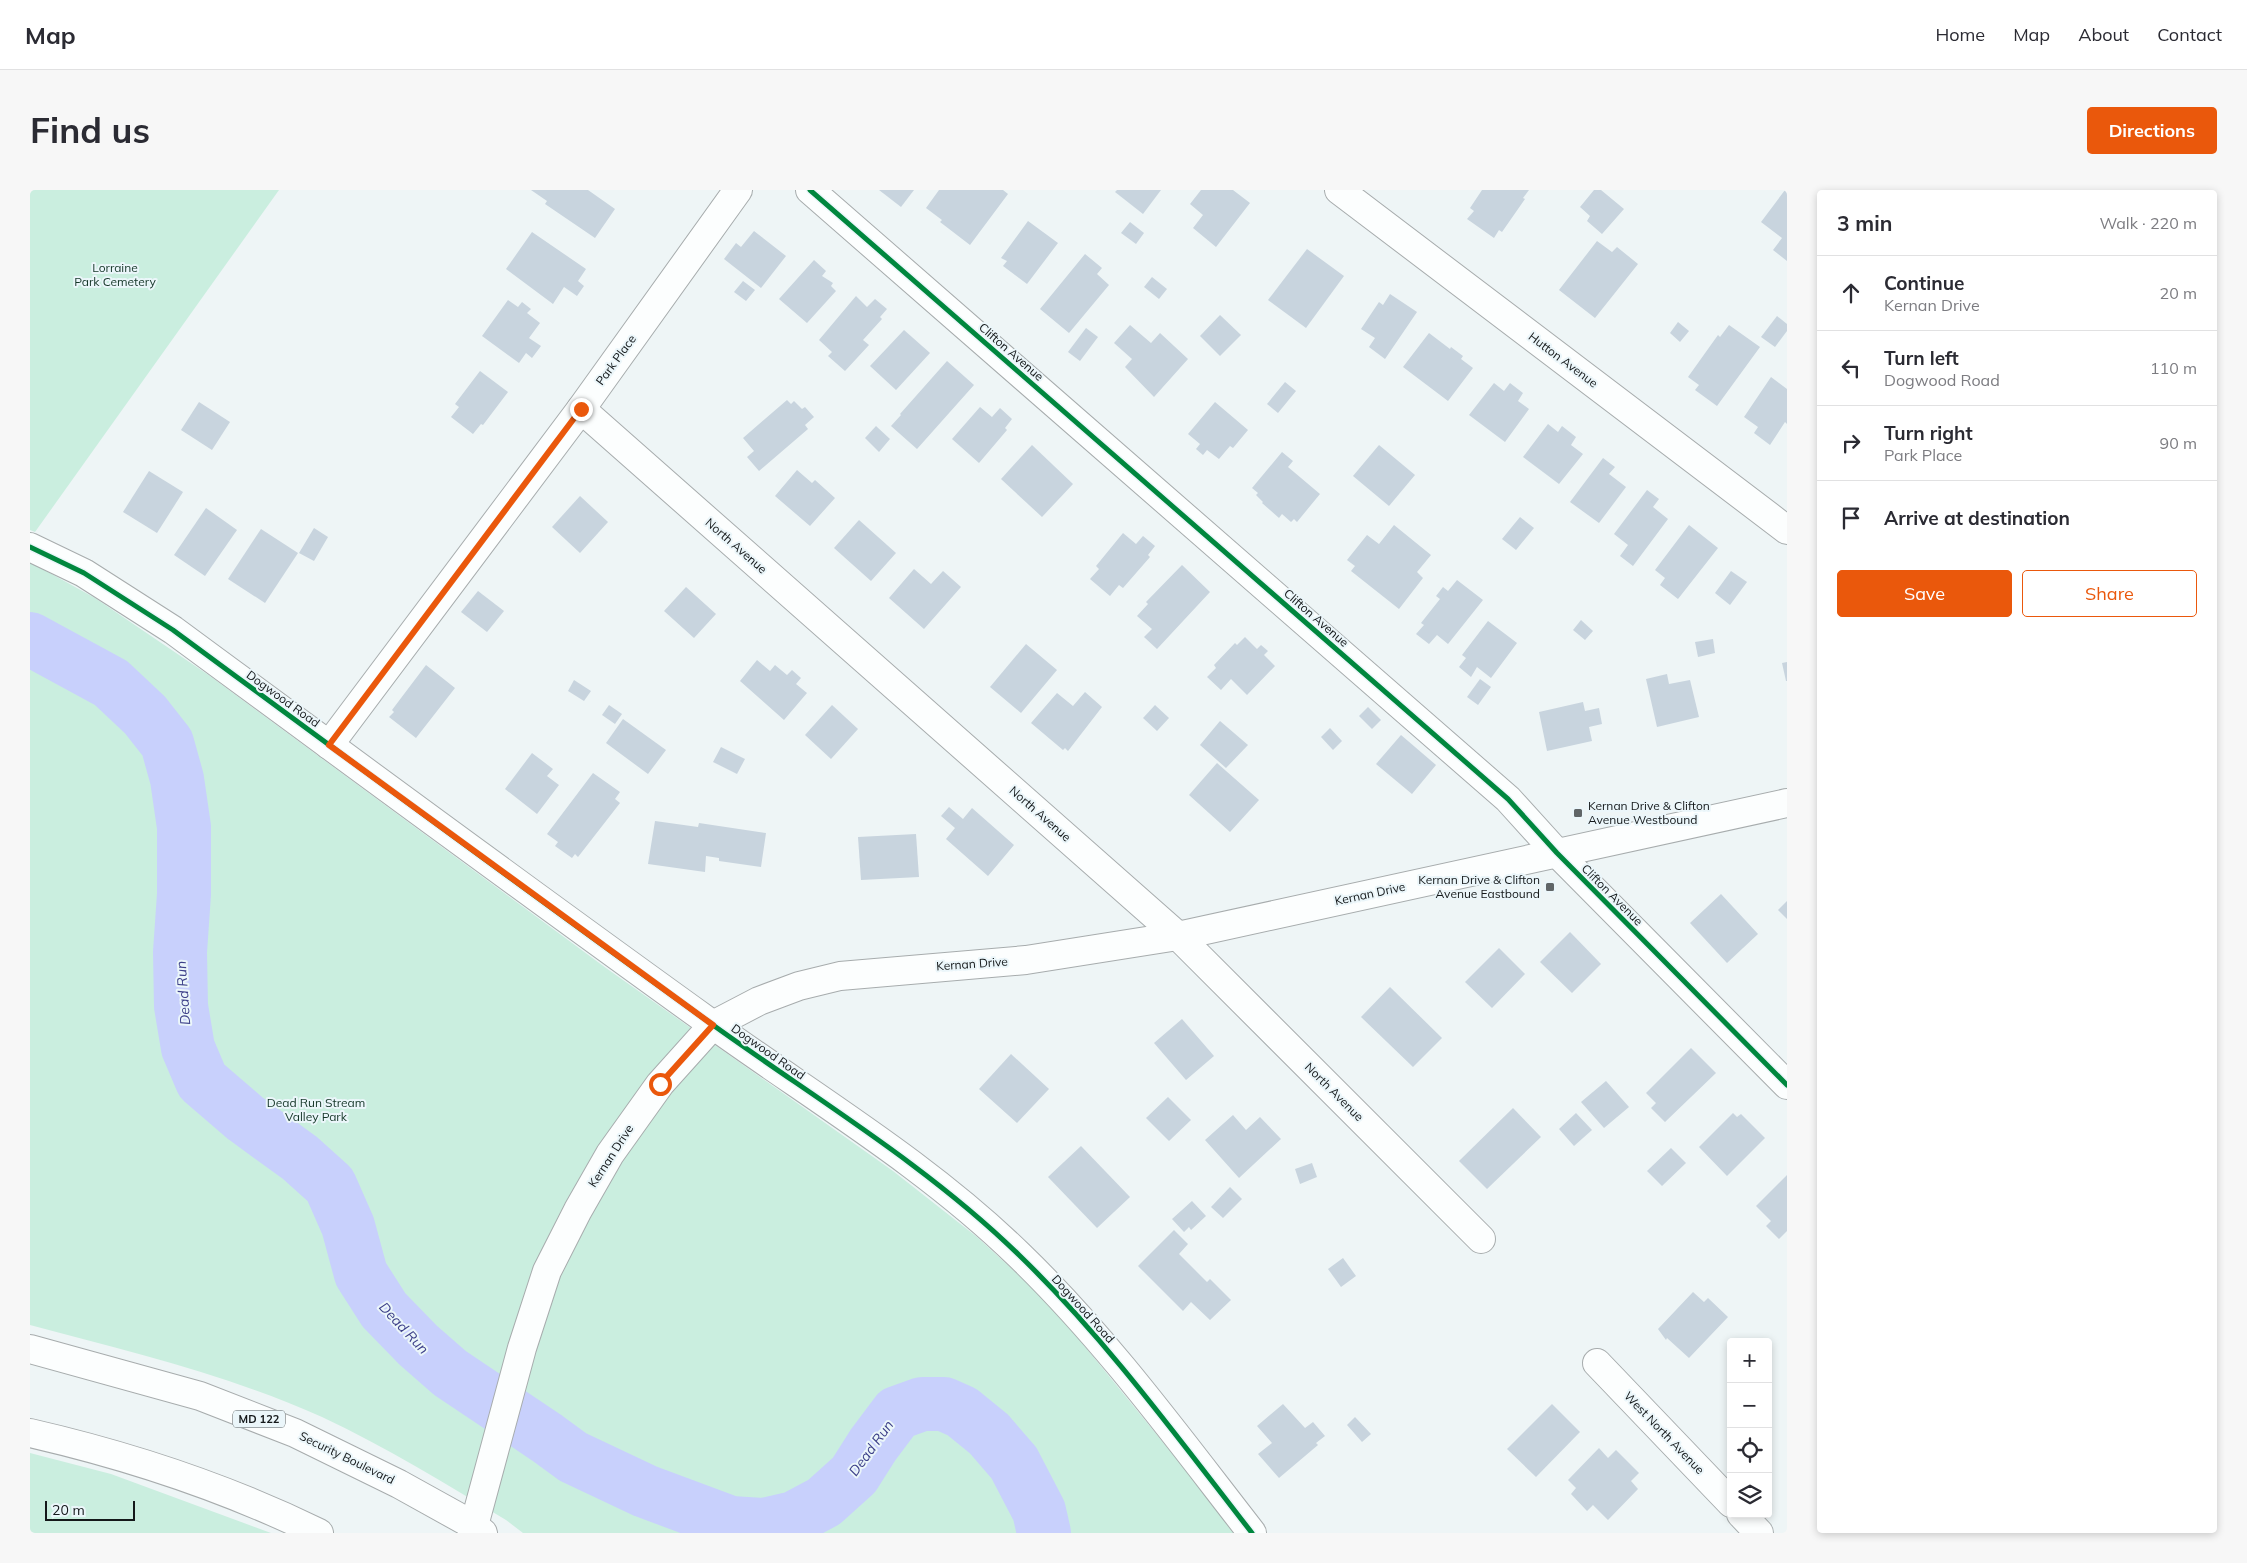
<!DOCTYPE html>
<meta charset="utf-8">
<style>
body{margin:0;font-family:Mulish,sans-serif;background:#f7f7f7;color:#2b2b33}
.controls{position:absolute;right:15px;bottom:15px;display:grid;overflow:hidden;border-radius:5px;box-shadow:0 2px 8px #0003}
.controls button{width:45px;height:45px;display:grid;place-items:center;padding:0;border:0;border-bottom:1px solid #e1e1e2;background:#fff;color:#2b2b33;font:25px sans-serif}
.scale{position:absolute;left:15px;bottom:12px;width:90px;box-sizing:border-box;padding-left:5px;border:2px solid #14181a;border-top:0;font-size:14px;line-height:18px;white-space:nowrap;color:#14181a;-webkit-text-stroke:4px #ebf6fa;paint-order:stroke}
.stop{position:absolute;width:15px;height:15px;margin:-11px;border:4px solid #ea580c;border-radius:50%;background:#fff}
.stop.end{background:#ea580c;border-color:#fff;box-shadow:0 1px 5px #0008}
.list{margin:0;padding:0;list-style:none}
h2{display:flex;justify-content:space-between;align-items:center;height:65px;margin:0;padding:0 20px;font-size:21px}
h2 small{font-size:16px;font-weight:400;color:#7c7c81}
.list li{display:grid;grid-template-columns:32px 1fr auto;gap:15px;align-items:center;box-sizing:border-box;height:75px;padding:0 20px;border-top:1px solid #e1e1e2}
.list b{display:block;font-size:19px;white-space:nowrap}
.list p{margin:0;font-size:16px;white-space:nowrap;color:#7c7c81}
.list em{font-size:16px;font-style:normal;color:#7c7c81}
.actions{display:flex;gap:10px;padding:15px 20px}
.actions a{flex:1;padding:11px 0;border:1px solid #ea580c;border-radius:5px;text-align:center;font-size:18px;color:#ea580c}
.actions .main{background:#ea580c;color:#fff}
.icon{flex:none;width:28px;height:28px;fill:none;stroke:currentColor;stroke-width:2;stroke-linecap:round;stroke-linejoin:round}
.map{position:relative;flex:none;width:1757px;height:1343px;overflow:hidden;border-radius:5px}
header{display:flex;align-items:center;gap:30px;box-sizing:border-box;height:70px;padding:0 25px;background:#fff;border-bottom:1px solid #e1e1e2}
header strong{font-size:24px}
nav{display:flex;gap:28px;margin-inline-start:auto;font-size:18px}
.intro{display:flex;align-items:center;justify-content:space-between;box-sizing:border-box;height:120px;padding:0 30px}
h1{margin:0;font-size:35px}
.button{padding:12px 22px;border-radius:5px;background:#ea580c;color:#fff;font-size:18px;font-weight:700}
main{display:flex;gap:30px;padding:0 30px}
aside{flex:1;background:#fff;border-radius:5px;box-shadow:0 2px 8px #0003}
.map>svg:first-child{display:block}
.green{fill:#caeedf}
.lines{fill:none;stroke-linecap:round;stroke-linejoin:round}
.river{stroke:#c8d0fc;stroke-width:54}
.building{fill:#c8d4de}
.street-casing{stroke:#a7acad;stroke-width:30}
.secondary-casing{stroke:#a7acad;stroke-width:30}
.primary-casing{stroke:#a7acad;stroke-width:30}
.street{stroke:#fcfefe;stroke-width:28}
.secondary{stroke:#fcfefe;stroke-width:28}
.primary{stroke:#fcfefe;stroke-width:28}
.cycleway-casing{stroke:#ebf6fa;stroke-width:8}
.cycleway{stroke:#00873e;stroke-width:5}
.route{stroke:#ea580c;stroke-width:6}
.poi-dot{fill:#606567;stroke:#ebf6fa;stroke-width:2}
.labels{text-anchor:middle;stroke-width:4;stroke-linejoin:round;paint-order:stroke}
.shield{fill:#ebf6fa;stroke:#545b5d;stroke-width:1}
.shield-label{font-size:11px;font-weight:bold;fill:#14181a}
.park-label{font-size:12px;fill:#143527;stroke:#ebf6fa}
.street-label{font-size:12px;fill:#14181a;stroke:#ebf6fa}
.poi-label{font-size:12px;fill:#14181a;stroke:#ebf6fa;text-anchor:start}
.water-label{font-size:14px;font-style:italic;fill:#3d4089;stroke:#ebf6fa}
</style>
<header>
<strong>Map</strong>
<nav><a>Home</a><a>Map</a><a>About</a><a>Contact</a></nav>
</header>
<div class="intro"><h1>Find us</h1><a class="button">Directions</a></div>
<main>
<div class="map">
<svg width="1757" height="1343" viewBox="0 0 1757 1343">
<rect width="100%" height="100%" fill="#eef5f6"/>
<g class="green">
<polygon points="0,0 249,0 5,342 0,340"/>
<path d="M0,372L65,408L180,486L576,778L863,981L947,1047L1005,1100L1039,1137L1207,1343H493L476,1330C416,1294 356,1257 292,1227C199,1185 98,1161 0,1135Z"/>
<polygon points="0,1263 81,1284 241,1343 0,1343"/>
</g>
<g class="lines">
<polyline class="river" points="0,449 81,493 115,525 137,553 147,589 154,637 154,704 150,762 151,816 158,858 172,891 215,928 270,968 300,995 318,1036 331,1084 354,1120 388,1155 420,1183 517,1248 543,1267 615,1301 701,1333 734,1335 764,1328 794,1312 824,1285 843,1255 867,1223 892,1214 914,1214 932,1222 959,1244 984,1273 1009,1321 1014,1343"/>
</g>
<g class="building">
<polygon points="501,0 558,0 585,19 565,48 515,14 517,11"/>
<polygon points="849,0 884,0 871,17"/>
<polygon points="909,0 973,0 978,4 940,55 910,32 912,30 896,18"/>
<polygon points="1087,0 1131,0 1113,24 1085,2"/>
<polygon points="1171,0 1203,0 1220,13 1186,57 1163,38 1173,25 1160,14"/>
<polygon points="1452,0 1499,0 1493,8 1495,9 1472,42 1469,40 1464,48 1437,29 1444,21 1440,18"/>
<polygon points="1564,0 1571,0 1594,19 1572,44 1557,31 1560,26 1550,17"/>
<polygon points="1755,0 1757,0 1757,71 1743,60 1752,48 1731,32"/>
<polygon points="998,31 1028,53 997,94 973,76 977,71 971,68"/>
<polygon points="1100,32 1114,43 1106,54 1091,43"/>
<polygon points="724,41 756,66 731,98 694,69 706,53 711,57"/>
<polygon points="502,42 556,79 548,91 554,96 547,106 534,97 523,114 476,79"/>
<polygon points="1567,51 1582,62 1587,57 1608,74 1565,128 1529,100"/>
<polygon points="1277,59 1314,86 1276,138 1238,110"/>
<polygon points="1055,64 1072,78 1067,84 1079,95 1039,143 1010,119"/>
<polygon points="784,70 796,81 792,86 803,93 801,96 806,101 777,133 749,109"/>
<polygon points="1122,87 1137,99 1129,109 1114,97"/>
<polygon points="713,91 725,100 716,111 704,102"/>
<polygon points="1360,104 1387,122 1355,169 1339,157 1345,148 1331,139 1349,112 1353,115"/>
<polygon points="826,106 837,117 845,109 857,119 850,127 852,129 833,150 839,155 815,181 798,166 802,162 789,150"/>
<polygon points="478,110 488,117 492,112 501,119 497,123 510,133 499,148 511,156 502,168 496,163 489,173 452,146"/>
<polygon points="1190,125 1211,145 1190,166 1170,146"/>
<polygon points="1747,126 1757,134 1757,141 1745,157 1731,147"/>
<polygon points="1648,132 1659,141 1650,152 1640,143"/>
<polygon points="1100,135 1121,153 1130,143 1158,169 1124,207 1095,177 1102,169 1084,153"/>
<polygon points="1699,135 1730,157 1687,216 1665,200 1669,195 1658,187 1688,145 1690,147"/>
<polygon points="1056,138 1068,147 1050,171 1038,162"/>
<polygon points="874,140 900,163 866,200 840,176"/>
<polygon points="1399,143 1420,159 1421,157 1433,166 1431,169 1443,178 1418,211 1373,177"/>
<polygon points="917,171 944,195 887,259 861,236 871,225 870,224"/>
<polygon points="450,181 478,202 453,235 451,234 443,244 421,227 429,217 425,214"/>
<polygon points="1741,187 1757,199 1757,234 1755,232 1740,255 1724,243 1728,237 1714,227"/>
<polygon points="1255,192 1266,201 1248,223 1237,214"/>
<polygon points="1464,193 1474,201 1480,193 1493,203 1488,211 1499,219 1475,252 1439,225"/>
<polygon points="757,210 761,214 764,211 772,219 775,217 784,227 775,235 778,239 729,281 717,267 724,261 713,248"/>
<polygon points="169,212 200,232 182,260 151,240"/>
<polygon points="1185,212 1218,240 1203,258 1200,256 1189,269 1177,260 1173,265 1166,259 1170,254 1158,244"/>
<polygon points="950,217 962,227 970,218 982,229 975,238 977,240 949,273 922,249"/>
<polygon points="1518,234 1528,242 1532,236 1546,247 1541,255 1553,264 1529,294 1493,267"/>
<polygon points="846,236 860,249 849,262 835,248"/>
<polygon points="1002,255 1043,294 1012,327 971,289"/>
<polygon points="1349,255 1385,285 1359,316 1323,286"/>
<polygon points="1252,262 1263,271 1258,277 1290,304 1267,332 1264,329 1261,332 1252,324 1249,328 1232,313 1233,312 1226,305 1228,303 1222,298"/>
<polygon points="1573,268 1585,277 1579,284 1596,297 1569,333 1540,312"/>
<polygon points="767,280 782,293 785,290 805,308 780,336 745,306"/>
<polygon points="119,281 153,302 127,343 93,322"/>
<polygon points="1617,300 1629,309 1623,317 1638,329 1603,376 1590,366 1598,355 1584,344"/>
<polygon points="550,306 578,332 550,363 522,337"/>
<polygon points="176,318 207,340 175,386 144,365"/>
<polygon points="1490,327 1504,338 1486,360 1472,349"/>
<polygon points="829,330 866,363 841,391 804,358"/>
<polygon points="1364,335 1401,365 1387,382 1393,388 1369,419 1321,381 1325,376 1317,370 1337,345 1349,354"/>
<polygon points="1659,335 1688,358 1648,409 1630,395 1635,388 1625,380"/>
<polygon points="284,338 298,347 284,371 269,363"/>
<polygon points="231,339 268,363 235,413 198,389"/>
<polygon points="1093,343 1106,354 1113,346 1125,356 1118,365 1120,367 1093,398 1089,395 1080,406 1060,389 1069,379 1066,376"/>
<polygon points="1152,375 1180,402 1127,459 1114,447 1122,439 1107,426 1118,414 1116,412"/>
<polygon points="884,379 901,394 913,381 931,397 894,439 859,408"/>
<polygon points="1701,381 1717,392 1700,415 1685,403"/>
<polygon points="1427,390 1453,410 1418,454 1407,445 1399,454 1386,444 1394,435 1391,433 1410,409 1406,406 1413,397 1418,401"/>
<polygon points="656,397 686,424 664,448 634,421"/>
<polygon points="448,401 474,421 457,442 431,422"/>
<polygon points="1551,430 1563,441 1555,450 1543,440"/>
<polygon points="1458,431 1487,453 1461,488 1447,477 1441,487 1429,477 1436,468 1432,465"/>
<polygon points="1215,447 1227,459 1231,455 1238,461 1234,465 1245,476 1217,505 1201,489 1191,500 1177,487 1186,478 1184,475 1205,453 1207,455"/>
<polygon points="1683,449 1685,463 1668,467 1665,452"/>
<polygon points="996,454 1027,480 991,523 960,497"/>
<polygon points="727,470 740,481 745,475 757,485 762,480 771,488 766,494 777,503 754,530 710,491"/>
<polygon points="1757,472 1757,491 1756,491 1752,473"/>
<polygon points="396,475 425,498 386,548 359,527 364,522 362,520"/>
<polygon points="1637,484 1639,494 1660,490 1669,527 1627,537 1616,489"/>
<polygon points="1450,489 1461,497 1448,515 1437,507"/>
<polygon points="544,490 561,501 554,511 538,501"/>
<polygon points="1055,502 1072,517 1038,561 1035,558 1033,560 1001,533 1027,503 1043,516"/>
<polygon points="1553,512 1555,521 1569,518 1572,534 1559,537 1562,551 1517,561 1509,522"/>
<polygon points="579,515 592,524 585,534 572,525"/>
<polygon points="802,515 828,539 801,569 775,545"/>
<polygon points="1125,515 1139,528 1127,541 1113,528"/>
<polygon points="1338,517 1351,530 1342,539 1329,526"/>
<polygon points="593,529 636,560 618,584 576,553"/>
<polygon points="1190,531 1218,555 1196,578 1170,555"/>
<polygon points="1300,538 1312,551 1303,560 1291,547"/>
<polygon points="1371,545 1406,575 1382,604 1346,574"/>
<polygon points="691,557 715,569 707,584 683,572"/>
<polygon points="502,563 523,579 517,586 529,595 507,624 475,599"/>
<polygon points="1187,573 1229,610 1200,642 1159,605"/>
<polygon points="563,583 590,602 585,609 590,613 548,667 545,664 542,668 525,656 528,652 517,644"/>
<polygon points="919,617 933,629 942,618 984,655 958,686 916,649 925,638 911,626"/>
<polygon points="625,631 668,637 669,633 736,643 731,677 689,671 689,668 676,666 675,682 618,674"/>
<polygon points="886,644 889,687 831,690 828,647"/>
<polygon points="1691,704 1728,744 1697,773 1660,733"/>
<polygon points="1757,711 1757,729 1748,720"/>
<polygon points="1540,742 1571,774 1542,803 1510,772"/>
<polygon points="1469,758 1495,784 1462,818 1435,792"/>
<polygon points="1360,797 1412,848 1383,877 1331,827"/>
<polygon points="1152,829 1184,866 1156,890 1124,853"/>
<polygon points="1661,858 1686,883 1635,932 1621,918 1626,913 1616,903"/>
<polygon points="981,864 1019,899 987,933 949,899"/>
<polygon points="1576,891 1599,917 1574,938 1551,912"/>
<polygon points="1138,907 1161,930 1139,951 1116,928"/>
<polygon points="1483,918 1511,947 1457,999 1429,971"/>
<polygon points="1546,923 1562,940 1544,956 1529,939"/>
<polygon points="1703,923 1707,927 1711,924 1735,948 1697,986 1669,957"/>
<polygon points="1203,925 1216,940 1230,927 1251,949 1209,988 1175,950"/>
<polygon points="1051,956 1100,1007 1067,1038 1018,987"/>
<polygon points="1641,958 1656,973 1632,996 1617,981"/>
<polygon points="1282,973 1287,987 1270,994 1265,979"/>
<polygon points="1757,985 1757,1041 1749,1049 1736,1036 1741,1031 1726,1016"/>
<polygon points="1200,997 1212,1009 1193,1028 1181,1017"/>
<polygon points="1162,1011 1176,1026 1161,1040 1159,1037 1154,1042 1142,1029"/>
<polygon points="1144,1040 1158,1054 1149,1064 1177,1092 1180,1089 1201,1110 1180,1130 1161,1112 1153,1121 1108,1076"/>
<polygon points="1313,1068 1326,1086 1311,1097 1298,1079"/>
<polygon points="1663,1102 1674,1112 1678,1108 1698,1127 1659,1168 1637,1148 1636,1150 1628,1139"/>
<polygon points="1253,1214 1275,1238 1283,1232 1295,1246 1286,1253 1288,1255 1249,1288 1228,1264 1242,1253 1227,1236"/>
<polygon points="1522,1214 1550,1242 1506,1287 1477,1259"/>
<polygon points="1325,1227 1341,1244 1332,1252 1317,1235"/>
<polygon points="1569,1258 1578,1268 1586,1260 1609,1283 1601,1291 1608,1299 1578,1330 1563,1315 1557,1321 1541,1304 1546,1298 1538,1290"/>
</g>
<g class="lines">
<defs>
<g id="street">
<polyline points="780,0 1478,609 1527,663 1757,895"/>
<polyline points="1309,0 1757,340"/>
<polyline points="551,219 1148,746 1451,1049"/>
<polyline points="299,555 551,219 708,0"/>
<polyline points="1567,1173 1701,1313"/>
<polyline points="1711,1324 1729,1343"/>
</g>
<g id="secondary">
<path d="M0,357L54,383L143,440C322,572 502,705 683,835C786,909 898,976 989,1065C1076,1149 1148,1248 1222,1343"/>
<polyline points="442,1343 492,1158 517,1081 548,1020 580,964 630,894 683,835 729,811 769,796 810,786 996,770 1148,746 1757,613"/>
</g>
<g id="primary">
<polyline points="0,1159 170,1206 265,1243 369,1294 443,1335 453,1343"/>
<path d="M0,1243C100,1266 197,1298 289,1343"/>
</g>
</defs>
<use href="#street" class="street-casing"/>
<use href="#secondary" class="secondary-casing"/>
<use href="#primary" class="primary-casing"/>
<use href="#street" class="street"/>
<use href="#secondary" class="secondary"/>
<use href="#primary" class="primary"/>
<defs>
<g id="cycleway">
<polyline points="780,0 1478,609 1527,663 1757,895"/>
<path d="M0,357L54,383L143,440C322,572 502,705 683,835C786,909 898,976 989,1065C1076,1149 1148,1248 1222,1343"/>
</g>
</defs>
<use href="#cycleway" class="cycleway-casing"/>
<use href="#cycleway" class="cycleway"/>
</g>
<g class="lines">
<polyline class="route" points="551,219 299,555 683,835 630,894"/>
</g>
<g class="poi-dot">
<rect x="1543" y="618" width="10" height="10" rx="2.5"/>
<rect x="1515" y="692" width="10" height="10" rx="2.5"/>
</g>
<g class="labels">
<rect class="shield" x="203" y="1220.5" width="52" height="17" rx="4"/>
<g class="shield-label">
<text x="229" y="1233">MD 122</text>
</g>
<g class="park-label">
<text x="85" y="82">Lorraine<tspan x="85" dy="14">Park Cemetery</tspan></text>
<text x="286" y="917">Dead Run Stream<tspan x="286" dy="14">Valley Park</tspan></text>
</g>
<g class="street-label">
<text transform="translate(981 162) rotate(41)" y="4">Clifton Avenue</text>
<text transform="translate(586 170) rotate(-54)" y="4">Park Place</text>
<text transform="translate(1533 170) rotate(37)" y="4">Hutton Avenue</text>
<text transform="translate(706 356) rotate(41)" y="4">North Avenue</text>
<text transform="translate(1286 428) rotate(41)" y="4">Clifton Avenue</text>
<text transform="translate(253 509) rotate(36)" y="4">Dogwood Road</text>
<text transform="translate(1010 624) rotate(41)" y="4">North Avenue</text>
<text transform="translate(1340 704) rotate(-12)" y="4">Kernan Drive</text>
<text transform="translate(1582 705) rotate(45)" y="4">Clifton Avenue</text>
<text transform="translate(942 774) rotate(-4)" y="4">Kernan Drive</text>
<text transform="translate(738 862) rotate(35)" y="4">Dogwood Road</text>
<text transform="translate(1304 902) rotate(45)" y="4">North Avenue</text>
<text transform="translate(581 966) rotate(-57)" y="4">Kernan Drive</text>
<text transform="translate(1053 1119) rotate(48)" y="4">Dogwood Road</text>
<text transform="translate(1634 1243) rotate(46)" y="4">West North Avenue</text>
<text transform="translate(317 1268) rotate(26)" y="4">Security Boulevard</text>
</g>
<g class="poi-label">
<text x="1558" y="620">Kernan Drive &amp; Clifton<tspan x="1558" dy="14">Avenue Westbound</tspan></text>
<text x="1510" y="694" text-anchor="end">Kernan Drive &amp; Clifton<tspan x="1510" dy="14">Avenue Eastbound</tspan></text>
</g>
<g class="water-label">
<text transform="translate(153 803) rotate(-94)" y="5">Dead Run</text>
<text transform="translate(374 1138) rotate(47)" y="5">Dead Run</text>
<text transform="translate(841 1258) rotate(-54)" y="5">Dead Run</text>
</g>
</g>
</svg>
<div class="controls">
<button>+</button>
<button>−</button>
<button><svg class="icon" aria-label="locate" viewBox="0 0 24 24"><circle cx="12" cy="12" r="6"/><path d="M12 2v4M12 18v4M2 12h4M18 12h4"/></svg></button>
<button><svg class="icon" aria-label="layers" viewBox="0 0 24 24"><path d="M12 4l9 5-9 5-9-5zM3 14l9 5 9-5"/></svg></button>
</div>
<div class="scale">20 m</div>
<div class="stop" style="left:630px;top:894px"></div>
<div class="stop end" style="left:551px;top:219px"></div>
</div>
<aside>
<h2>3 min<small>Walk · 220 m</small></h2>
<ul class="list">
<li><svg class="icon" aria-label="ahead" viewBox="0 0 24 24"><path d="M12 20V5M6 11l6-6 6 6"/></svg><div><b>Continue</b><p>Kernan Drive</p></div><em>20 m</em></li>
<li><svg class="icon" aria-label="left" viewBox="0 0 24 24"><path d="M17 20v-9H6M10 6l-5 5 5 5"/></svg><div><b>Turn left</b><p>Dogwood Road</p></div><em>110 m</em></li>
<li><svg class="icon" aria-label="right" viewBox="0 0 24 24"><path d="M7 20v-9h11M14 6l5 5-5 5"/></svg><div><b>Turn right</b><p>Park Place</p></div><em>90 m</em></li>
<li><svg class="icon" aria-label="arrive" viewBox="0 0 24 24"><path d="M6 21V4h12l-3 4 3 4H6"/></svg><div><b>Arrive at destination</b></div></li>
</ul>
<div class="actions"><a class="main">Save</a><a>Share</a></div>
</aside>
</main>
